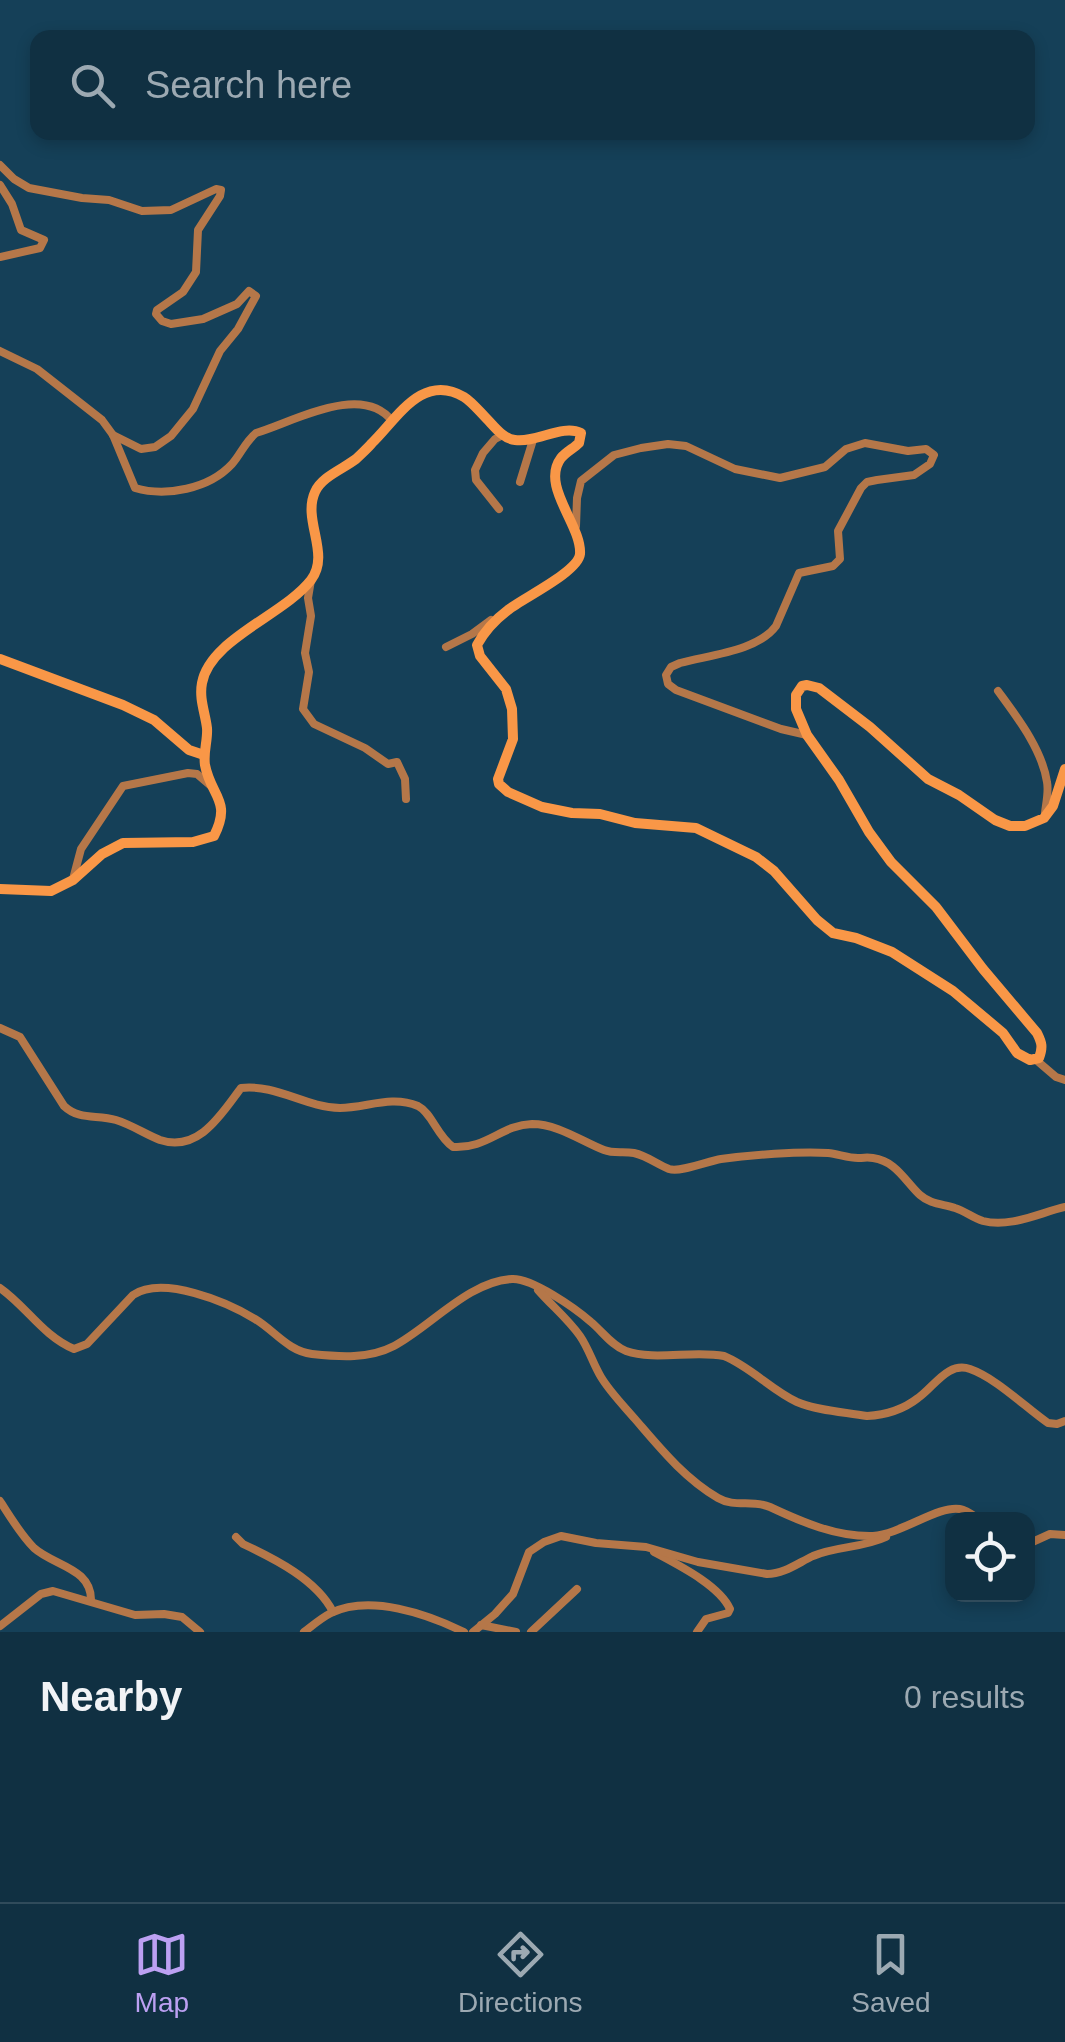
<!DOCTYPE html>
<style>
body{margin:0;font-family:Arial,sans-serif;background:#1e3c4d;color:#f1f3f6}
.controls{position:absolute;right:30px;bottom:30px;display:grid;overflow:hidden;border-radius:20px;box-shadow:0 5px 15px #0003}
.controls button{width:90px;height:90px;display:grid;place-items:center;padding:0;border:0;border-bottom:2px solid #304b5b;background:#103042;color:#f1f3f6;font:50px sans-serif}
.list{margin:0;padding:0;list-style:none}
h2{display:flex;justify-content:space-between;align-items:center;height:130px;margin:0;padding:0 40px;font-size:42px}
h2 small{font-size:32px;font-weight:400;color:#9ca9b2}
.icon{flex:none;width:55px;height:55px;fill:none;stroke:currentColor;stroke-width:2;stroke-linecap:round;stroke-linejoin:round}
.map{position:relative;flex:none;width:1065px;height:1632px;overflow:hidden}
.search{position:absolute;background:#103042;box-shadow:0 5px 15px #0003;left:30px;right:30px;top:30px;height:110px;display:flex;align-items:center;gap:25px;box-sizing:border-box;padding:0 35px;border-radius:20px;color:#9ca9b2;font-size:38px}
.sheet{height:270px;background:#103042}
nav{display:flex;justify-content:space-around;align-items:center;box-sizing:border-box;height:140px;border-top:2px solid #304b5b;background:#103042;font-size:28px;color:#9ca9b2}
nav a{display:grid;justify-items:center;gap:5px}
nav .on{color:#bca0f2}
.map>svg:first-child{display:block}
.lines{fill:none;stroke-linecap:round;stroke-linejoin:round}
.street{stroke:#b57749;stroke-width:8}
.secondary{stroke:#f99747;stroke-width:10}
</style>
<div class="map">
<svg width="1065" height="1632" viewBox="0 0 1065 1632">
<rect width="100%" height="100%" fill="#154058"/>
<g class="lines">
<g class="street">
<polyline points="0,165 14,179 29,188 82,198 109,200 142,211 171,210 216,189 221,190 220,196 198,230 196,272 183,292 157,310 156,314 162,321 171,324 203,319 237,304 249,291 256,296 238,329 220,351 193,409 171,436 155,447 141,449 113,435"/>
<polyline points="0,185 12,204 21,230 44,240 40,248 0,257"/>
<path d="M0,351L37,369L102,420L113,435L135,488C166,497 209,489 232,464C241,454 245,442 256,433C293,422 362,382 392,421"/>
<polyline points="520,482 533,440"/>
<polyline points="499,509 476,480 475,470 483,453 495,439 503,435"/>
<path d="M576,526L577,498L581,481L614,455L641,448L668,444L686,446L735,469L780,478L825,467L846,449L865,443L908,451L926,449L934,455L930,464L914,475L877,480L867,482L861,488L838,531L840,559L833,566L799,573L776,626C758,651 709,655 680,663L671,667L666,675L668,684L676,690L781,729L807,735"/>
<polyline points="311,580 308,598 311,616 305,653 309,672 303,709 314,724 365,748 388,764 397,762 405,779 406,799"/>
<polyline points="446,647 472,634 491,620"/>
<path d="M998,691C1017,717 1042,749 1047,782C1049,792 1046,803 1045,813"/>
<polyline points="73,879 81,849 123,786 188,773 197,774 211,786"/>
<path d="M0,1028L20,1037L64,1106C80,1121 97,1114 116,1120C132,1125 145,1134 160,1140C199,1153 222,1113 241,1088C276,1084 305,1107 340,1108C366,1108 391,1095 418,1106C432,1113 437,1136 453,1147C487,1149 501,1125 532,1124C558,1124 581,1141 604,1150C614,1154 623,1151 634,1153C647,1156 657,1164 669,1169C680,1173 708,1161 721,1159C750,1155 799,1151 828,1153C838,1154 848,1158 858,1158C866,1158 865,1157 873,1158C896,1161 905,1181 920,1195C930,1204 943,1204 955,1208C965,1211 973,1218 983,1221C1010,1228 1039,1213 1065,1207"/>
<polyline points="1035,1059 1056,1077 1065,1080"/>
<path d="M0,1288C26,1306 43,1336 74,1349L87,1344L133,1295C163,1275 227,1302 255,1319C275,1331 288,1351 312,1354C340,1357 369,1359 394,1346C430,1327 469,1281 512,1279C532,1278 575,1308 591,1322C602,1331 612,1346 626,1351C654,1361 694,1350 724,1356C751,1367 771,1390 797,1402C818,1411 845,1412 867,1416C885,1415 904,1409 918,1398C934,1387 948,1361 970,1369C996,1378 1025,1407 1048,1423L1057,1424L1065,1421"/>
<path d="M538,1290C552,1306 568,1319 580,1336C589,1349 593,1364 601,1377C610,1392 623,1405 635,1419C660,1448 684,1478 718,1498C735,1508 752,1499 770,1507C802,1522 836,1537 873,1536C901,1534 939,1505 960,1509C967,1510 974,1516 980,1520"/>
<path d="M0,1501C10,1517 21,1535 34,1548C54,1566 92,1568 91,1601"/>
<path d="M236,1537L243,1544C275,1559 317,1580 333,1612"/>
<polyline points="1028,1544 1050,1534 1065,1535"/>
<path d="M654,1552C678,1565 719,1585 730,1609L728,1613L706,1619L697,1632"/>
<polyline points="481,1625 516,1632"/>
<polyline points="0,1626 41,1594 53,1591 135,1615 164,1614 182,1617 200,1632"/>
<path d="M304,1632C312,1626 321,1618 331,1613C370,1594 427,1614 464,1632"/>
<path d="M473,1632L495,1614L513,1594L529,1552L544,1542L561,1536L596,1543L646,1547L698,1562L767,1574C784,1574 798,1563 813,1556C836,1546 863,1548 886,1537"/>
<polyline points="531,1632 577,1589"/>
</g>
<g class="secondary">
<polyline points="0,659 123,705 154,720 189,750 204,755"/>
<path d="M0,889L51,891L73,880L102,854L123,843L193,842L214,836C232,800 211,797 205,765C203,752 208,740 207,728C205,712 199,699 202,683C210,639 284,615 311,580C331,554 302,520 315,492C321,477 343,469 356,459C361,454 367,449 372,443C397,419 422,372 464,397C472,402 479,411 486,418C494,426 503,439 515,440C537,443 562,424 581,433L579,443C574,448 566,452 561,458C540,486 582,525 580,554C578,572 523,598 508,610C496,619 484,632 477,645L480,656L506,689L512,709L513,739L498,779L499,784L508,792L542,807L572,813L600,814L635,823L696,828L756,857L774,871L817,920L833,933L856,938L892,952L953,991L1003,1033L1017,1053L1030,1060L1039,1058C1043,1047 1042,1043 1037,1033L983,969L936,907L891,862L869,832L839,780L807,735L796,709V695L802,686L807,685L819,688L870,727L928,779L959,795L995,820L1010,826H1025L1044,818L1053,806L1065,769"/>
</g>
</g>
</svg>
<div class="controls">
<button><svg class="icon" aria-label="locate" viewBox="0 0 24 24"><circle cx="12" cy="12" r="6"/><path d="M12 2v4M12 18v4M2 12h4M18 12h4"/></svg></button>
</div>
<div class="search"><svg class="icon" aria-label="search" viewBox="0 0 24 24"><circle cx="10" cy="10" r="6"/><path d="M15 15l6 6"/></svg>Search here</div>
</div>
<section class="sheet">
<h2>Nearby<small>0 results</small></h2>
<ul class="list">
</ul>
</section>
<nav>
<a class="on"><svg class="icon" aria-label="map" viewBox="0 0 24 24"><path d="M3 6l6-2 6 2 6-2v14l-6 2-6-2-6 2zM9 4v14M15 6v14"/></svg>Map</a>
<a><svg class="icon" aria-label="directions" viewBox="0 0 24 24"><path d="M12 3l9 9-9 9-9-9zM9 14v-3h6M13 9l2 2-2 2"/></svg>Directions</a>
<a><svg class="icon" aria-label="saved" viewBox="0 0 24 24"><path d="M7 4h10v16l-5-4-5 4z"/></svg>Saved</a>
</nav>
